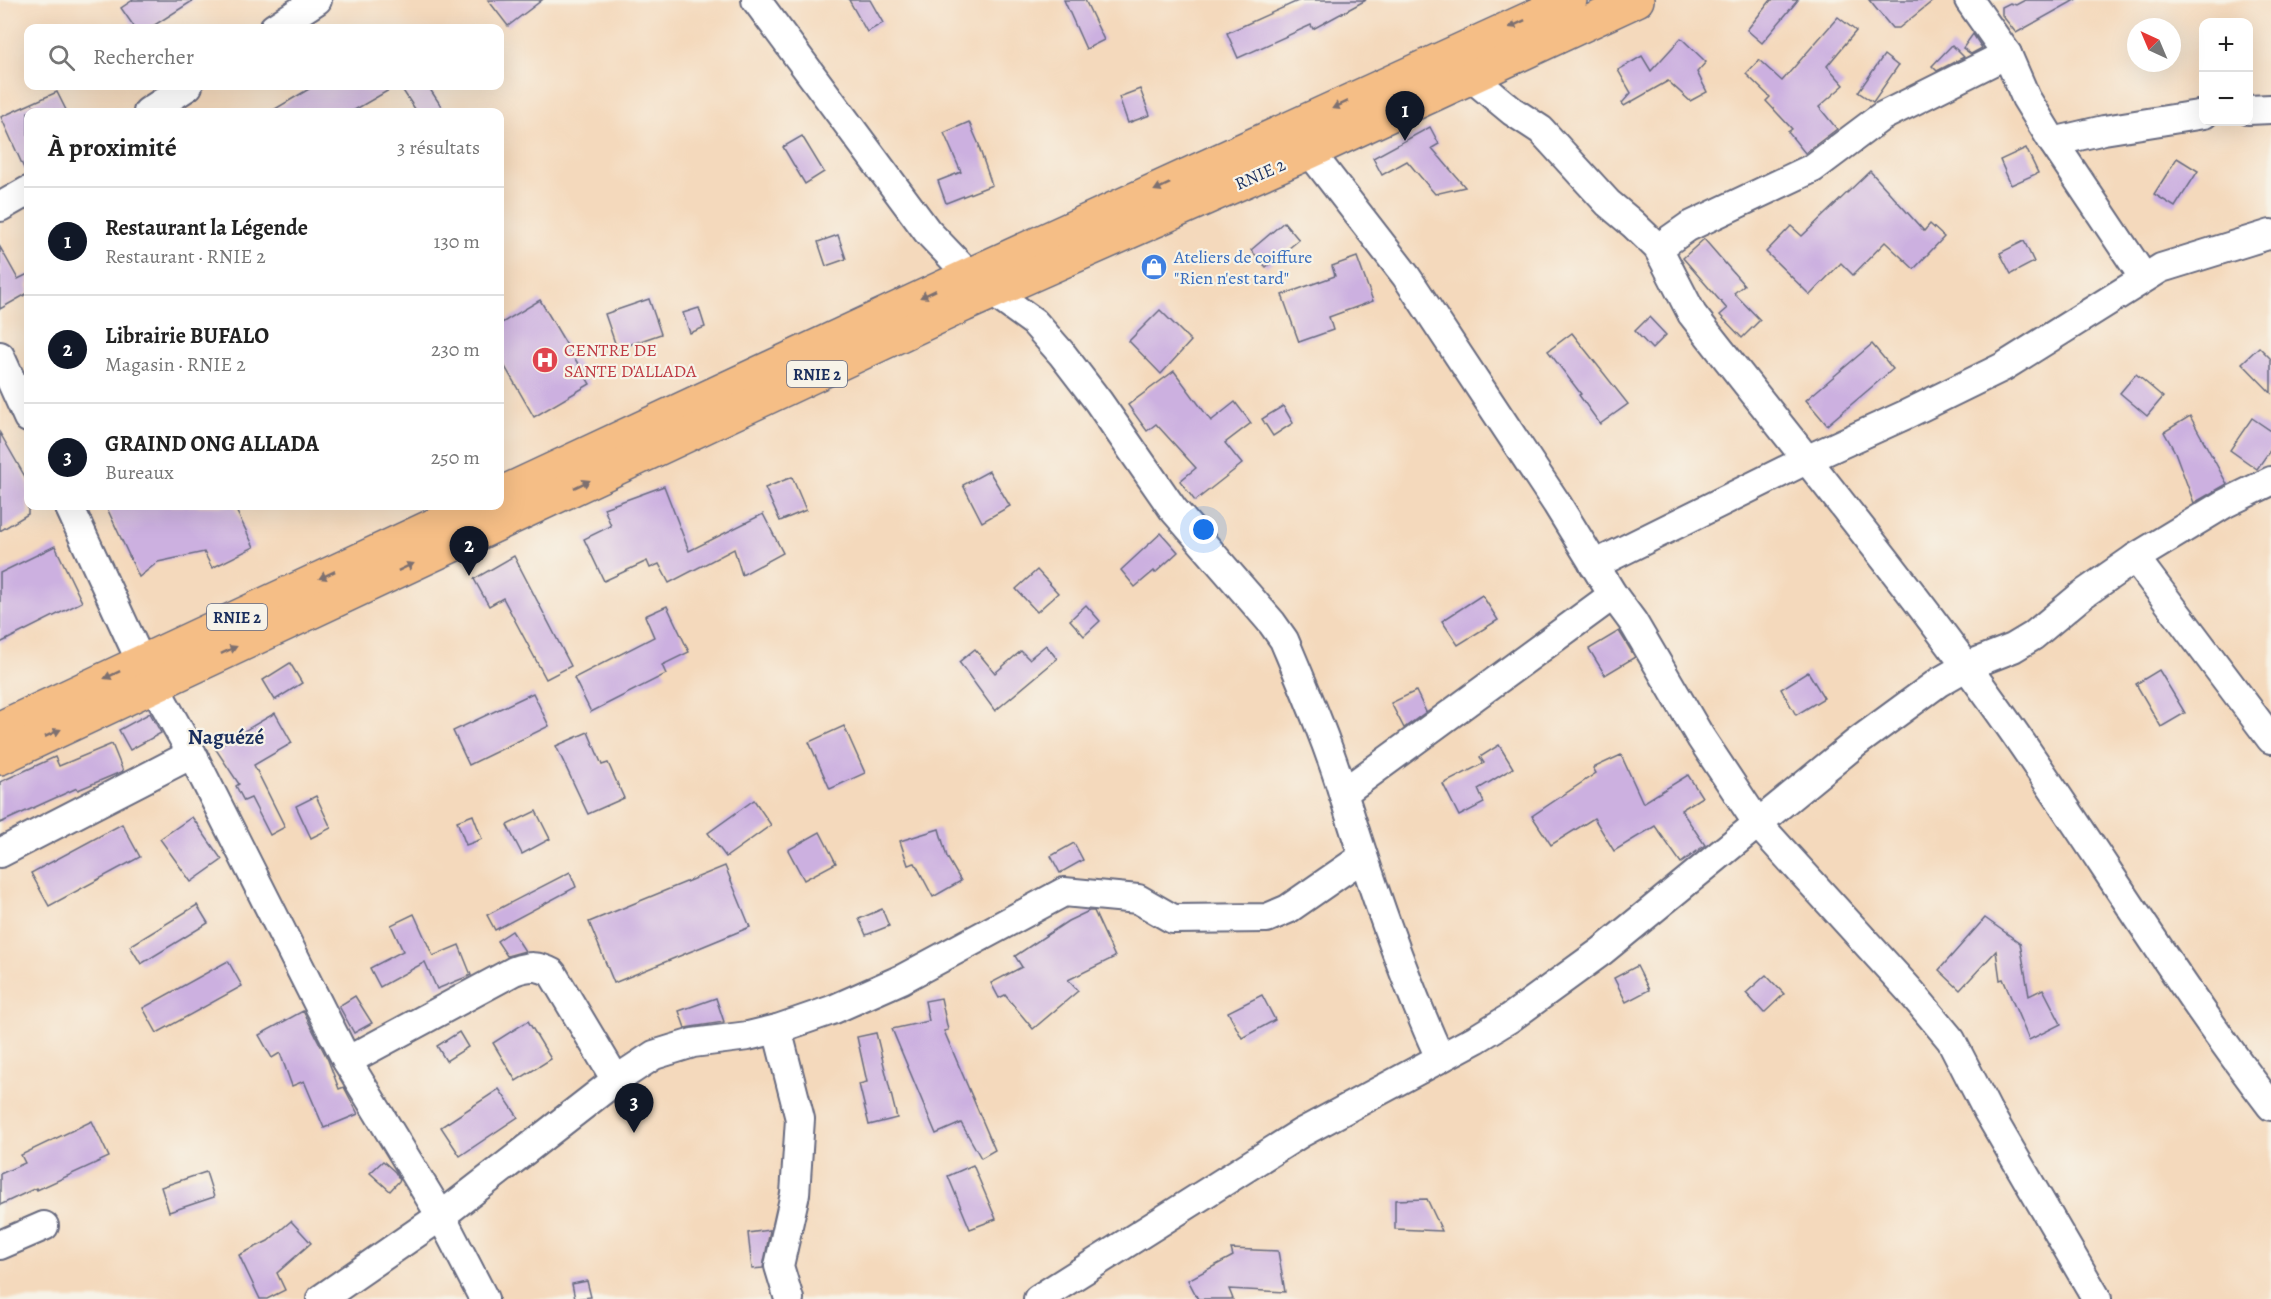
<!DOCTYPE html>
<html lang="fr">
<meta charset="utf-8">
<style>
body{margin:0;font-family:Alegreya,serif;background:#f6f6f6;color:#222}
.controls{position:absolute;right:18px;top:18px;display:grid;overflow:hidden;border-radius:12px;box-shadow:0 6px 24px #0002}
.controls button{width:54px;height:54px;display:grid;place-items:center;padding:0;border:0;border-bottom:2px solid #e0e0e0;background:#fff;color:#222;font:30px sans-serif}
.compass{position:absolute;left:2127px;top:18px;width:54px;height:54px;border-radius:50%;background:#fff;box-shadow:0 6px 24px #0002;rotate:316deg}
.you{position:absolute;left:1204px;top:530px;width:21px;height:21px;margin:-15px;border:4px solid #fff;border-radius:50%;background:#1a73e8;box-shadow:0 0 0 9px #1a73e833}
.badge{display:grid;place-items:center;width:39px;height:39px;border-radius:50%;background:#111827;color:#fff;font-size:20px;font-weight:700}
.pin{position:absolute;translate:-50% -50px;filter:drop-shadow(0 2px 3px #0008)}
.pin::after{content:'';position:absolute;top:32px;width:21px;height:18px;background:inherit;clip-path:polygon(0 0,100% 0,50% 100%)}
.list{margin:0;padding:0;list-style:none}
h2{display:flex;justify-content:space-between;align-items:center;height:78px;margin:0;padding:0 24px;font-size:26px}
h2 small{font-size:20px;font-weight:400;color:#767676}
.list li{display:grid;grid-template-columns:39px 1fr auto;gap:18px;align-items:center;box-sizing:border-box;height:108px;padding:0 24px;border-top:2px solid #e0e0e0}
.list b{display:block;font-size:22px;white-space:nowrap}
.list p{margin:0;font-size:20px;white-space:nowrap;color:#767676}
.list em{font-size:20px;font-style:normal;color:#767676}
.icon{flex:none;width:33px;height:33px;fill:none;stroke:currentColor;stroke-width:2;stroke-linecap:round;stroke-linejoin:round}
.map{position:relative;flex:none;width:2271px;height:1299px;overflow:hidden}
.search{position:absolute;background:#fff;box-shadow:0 6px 24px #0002;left:24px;top:24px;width:480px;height:66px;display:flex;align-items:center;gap:15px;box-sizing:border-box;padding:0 21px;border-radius:12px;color:#767676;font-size:22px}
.panel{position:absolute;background:#fff;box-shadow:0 6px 24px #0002;left:24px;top:108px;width:480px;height:402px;border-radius:12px}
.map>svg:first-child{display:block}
.building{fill:#ccb0e0}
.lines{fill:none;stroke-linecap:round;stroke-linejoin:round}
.minor-casing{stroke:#676a7f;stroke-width:32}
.highway-casing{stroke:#676a7f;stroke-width:36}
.minor{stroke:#fff;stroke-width:28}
.highway{stroke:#f5be86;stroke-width:33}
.oneway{fill:#7d6f70}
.labels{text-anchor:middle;stroke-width:4.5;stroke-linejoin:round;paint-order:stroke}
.shield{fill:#f7f3e8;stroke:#5d6a87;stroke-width:1.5}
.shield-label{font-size:16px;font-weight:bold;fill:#1b2f5e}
.street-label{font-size:18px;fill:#1b2f5e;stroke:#f7f3e8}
.shop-label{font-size:18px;fill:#366cbe;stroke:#f7f3e8;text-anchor:start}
.health-label{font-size:18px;fill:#be3a42;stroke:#f7f3e8;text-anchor:start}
.quarter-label{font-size:21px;font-weight:bold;fill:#1b2f5e;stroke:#f7f3e8}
</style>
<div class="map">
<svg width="2271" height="1299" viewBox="0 0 2271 1299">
<rect width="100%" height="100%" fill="#f7f3e8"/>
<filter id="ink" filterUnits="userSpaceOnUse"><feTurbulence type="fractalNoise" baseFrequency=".0167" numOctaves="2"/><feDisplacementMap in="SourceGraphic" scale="12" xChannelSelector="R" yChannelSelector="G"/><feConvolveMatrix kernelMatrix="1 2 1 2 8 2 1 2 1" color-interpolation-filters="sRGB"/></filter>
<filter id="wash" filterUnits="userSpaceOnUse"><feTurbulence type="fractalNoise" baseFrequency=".008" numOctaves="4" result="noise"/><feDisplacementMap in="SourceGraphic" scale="24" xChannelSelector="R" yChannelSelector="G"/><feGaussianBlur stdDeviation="1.35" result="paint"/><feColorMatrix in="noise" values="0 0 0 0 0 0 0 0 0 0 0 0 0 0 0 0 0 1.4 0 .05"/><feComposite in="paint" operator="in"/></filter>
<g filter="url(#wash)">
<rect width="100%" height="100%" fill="#f4d9bc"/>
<g id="blocks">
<g class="building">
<polygon points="133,0 194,0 150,28 135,28 121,8"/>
<polygon points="488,0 542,0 508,26"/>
<polygon points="849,0 870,0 883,23 867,32"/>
<polygon points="1064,0 1085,0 1104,40 1086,49"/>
<polygon points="1300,0 1366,0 1313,29 1311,25 1238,58 1227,33"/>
<polygon points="1771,0 1798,0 1762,43 1747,30"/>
<polygon points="1869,0 1934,0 1899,28 1892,28"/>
<polygon points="2025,0 2075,0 2016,33 2002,15 2002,7 2010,3 2016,5"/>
<polygon points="1838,17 1856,31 1827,66 1844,85 1819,107 1837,129 1805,153 1788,132 1792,129 1766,101 1770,97 1746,74 1759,60 1782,81"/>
<polygon points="1973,34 1982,48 1971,54 1963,48"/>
<polygon points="1681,38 1706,62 1697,72 1707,92 1690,101 1668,81 1624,106 1622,103 1631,93 1618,70 1642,56 1651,71"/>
<polygon points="1952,45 1964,57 1937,71 1932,66"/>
<polygon points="1884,55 1898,66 1873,102 1858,92"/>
<polygon points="314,86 396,86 351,112 270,112"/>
<polygon points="400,86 428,86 445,112 417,112"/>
<polygon points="1140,89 1150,115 1128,123 1119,97"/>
<polygon points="57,92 67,112 28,112 28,175 27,175 1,117"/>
<polygon points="969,122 980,147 979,147 992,185 946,203 938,181 961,172 944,133"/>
<polygon points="1430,127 1439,144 1432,148 1465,187 1435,194 1407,161 1382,175 1373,158"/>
<polygon points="802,136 824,172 805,184 783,147"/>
<polygon points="2026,148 2038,173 2011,185 2000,160"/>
<polygon points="2177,158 2198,171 2175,207 2154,194"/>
<polygon points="1870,171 1924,231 1930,224 1944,237 1914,269 1885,242 1853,275 1841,263 1810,295 1766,252 1791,226 1802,236"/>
<polygon points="1284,222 1299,240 1266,267 1251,250"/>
<polygon points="838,235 846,259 826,266 818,242"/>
<polygon points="1704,239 1744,285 1734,293 1760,320 1742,338 1720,315 1727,309 1683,258"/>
<polygon points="2024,241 2034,262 2011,274 2000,253"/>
<polygon points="0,247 18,279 28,274 28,293 0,309"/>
<polygon points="1357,257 1373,301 1329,317 1333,330 1299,342 1282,295 1335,276 1332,266"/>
<polygon points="649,299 661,334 617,349 605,314"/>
<polygon points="540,300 590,384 534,417 500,358 500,324"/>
<polygon points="699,308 705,327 690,333 683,313"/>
<polygon points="1160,310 1191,341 1161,374 1129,341"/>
<polygon points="1649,317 1666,335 1652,349 1635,331"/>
<polygon points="1572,333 1628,404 1600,424 1579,395 1581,394 1548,351"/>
<polygon points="1872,344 1893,369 1827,425 1806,400"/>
<polygon points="2259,347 2271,359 2271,393 2242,363"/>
<polygon points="1174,371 1211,421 1235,402 1251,423 1225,443 1242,464 1195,501 1180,481 1196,468 1156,424 1147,431 1128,405"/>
<polygon points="2136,374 2163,397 2147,416 2120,393"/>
<polygon points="1283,406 1293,423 1273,436 1262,419"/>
<polygon points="2190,416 2227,484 2194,503 2175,452 2164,432"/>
<polygon points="2252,418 2271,431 2271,449 2257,469 2230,450"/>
<polygon points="0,433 28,482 28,514 0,531"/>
<polygon points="989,471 1010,506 982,522 963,485"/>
<polygon points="792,477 806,510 780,521 765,488"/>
<polygon points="664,486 689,551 763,514 783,553 742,575 734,549 669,583 659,564 650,568 647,561 604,581 584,539 611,526 604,508"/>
<polygon points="106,506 234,506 254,547 212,568 204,552 158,562 139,577"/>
<polygon points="1161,533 1178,552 1155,573 1154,571 1135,587 1121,570"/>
<polygon points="55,546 82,602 0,643 0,573"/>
<polygon points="514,556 571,666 546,679 503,598 489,606 474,579"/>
<polygon points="1037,570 1058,593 1037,612 1016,589"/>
<polygon points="1482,595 1498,620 1458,645 1442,621"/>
<polygon points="1086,605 1100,621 1084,636 1070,620"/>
<polygon points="667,606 689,652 662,665 666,674 591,712 574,678 654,637 645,616"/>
<polygon points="1619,631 1635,657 1605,675 1589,649"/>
<polygon points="1046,645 1057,659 995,711 959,662 975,649 995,673 1021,651 1029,659"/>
<polygon points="290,663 302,683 275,700 263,680"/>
<polygon points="2159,670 2185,713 2161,727 2136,684"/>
<polygon points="1808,672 1824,698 1796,715 1781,689"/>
<polygon points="1416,691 1426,712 1404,728 1391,703"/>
<polygon points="533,693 549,726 469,765 453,731"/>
<polygon points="150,713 161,733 130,750 119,730"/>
<polygon points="275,713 292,743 254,765 285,827 270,835 251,798 244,801 236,786 239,784 215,748"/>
<polygon points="844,726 865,773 830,789 809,742"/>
<polygon points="588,732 602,765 608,763 624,798 588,814 556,746"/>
<polygon points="112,744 123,771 78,790 77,788 0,823 0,782 55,757 59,766"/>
<polygon points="1499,745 1513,768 1478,789 1484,803 1459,816 1443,784 1484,763 1480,757"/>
<polygon points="1621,755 1643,803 1688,775 1702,797 1681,810 1705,845 1681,863 1655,826 1614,851 1594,818 1551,845 1532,816 1596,773 1593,768"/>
<polygon points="316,796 331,828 311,838 296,806"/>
<polygon points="754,800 771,825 726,857 708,833"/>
<polygon points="536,811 550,839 522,854 507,825"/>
<polygon points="473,815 482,839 466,845 457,821"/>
<polygon points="192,817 222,860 191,882 160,839"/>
<polygon points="122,824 140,857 49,906 31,873"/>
<polygon points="939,829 947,857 961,881 933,897 915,863 908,865 900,841"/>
<polygon points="820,832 836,863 804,880 788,850"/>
<polygon points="1074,843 1083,860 1060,873 1051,856"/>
<polygon points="725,866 750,927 614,983 589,922"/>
<polygon points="570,872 576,887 495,930 487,915"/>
<polygon points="197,905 208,923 141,964 130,946"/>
<polygon points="882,909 889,926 866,935 859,919"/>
<polygon points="1089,911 1094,911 1115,957 1068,980 1078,991 1033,1029 1005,995 999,998 991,983 1022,967 1015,956 1068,921"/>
<polygon points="414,914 433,956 459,945 471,975 437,989 425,962 380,987 370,968 403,951 391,925"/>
<polygon points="1985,918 2020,943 2029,996 2043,989 2061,1024 2029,1040 2003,979 2000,980 1996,951 1960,990 1939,970"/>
<polygon points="512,931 525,951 507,956 497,941"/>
<polygon points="228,961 242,986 157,1033 143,1008"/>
<polygon points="1637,966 1649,990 1626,1002 1614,978"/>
<polygon points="1766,975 1784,994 1764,1013 1746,993"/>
<polygon points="1262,995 1275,1020 1242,1038 1228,1012"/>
<polygon points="355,996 372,1023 354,1033 339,1006"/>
<polygon points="716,998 724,1022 685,1028 679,1011"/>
<polygon points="941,998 948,1030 944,1031 995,1150 981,1158 961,1123 936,1134 892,1029 929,1021 925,1001"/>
<polygon points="303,1011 328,1060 339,1089 344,1087 358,1114 324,1128 304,1081 292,1086 280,1053 272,1058 259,1035"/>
<polygon points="528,1021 551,1059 516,1081 493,1043"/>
<polygon points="459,1032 468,1047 446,1061 437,1046"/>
<polygon points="876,1033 897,1118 869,1125 859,1084 867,1082 857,1037"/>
<polygon points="499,1089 518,1117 460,1156 441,1127"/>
<polygon points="92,1121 109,1157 37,1190 36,1188 0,1205 0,1174 25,1163 21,1155"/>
<polygon points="383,1161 395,1172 400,1180 390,1191 370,1173"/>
<polygon points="973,1165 996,1219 970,1229 948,1176"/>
<polygon points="206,1172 214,1197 169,1212 161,1187"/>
<polygon points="1427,1199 1442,1231 1395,1229 1395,1200"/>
<polygon points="291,1221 311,1243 277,1273 285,1290 267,1299 260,1299 239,1255 268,1241"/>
<polygon points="770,1230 763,1268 752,1269 748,1233"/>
<polygon points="1231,1249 1278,1251 1285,1292 1229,1289 1233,1299 1198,1299 1188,1280 1233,1256"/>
<polygon points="587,1281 591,1297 575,1299 572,1284"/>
</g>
</g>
</g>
<g filter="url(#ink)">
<use href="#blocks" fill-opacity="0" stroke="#676a7f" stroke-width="1.5"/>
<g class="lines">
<defs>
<g id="minor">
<path d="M756,0L927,231L969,275L1034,322L1062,354L1098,401L1173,509L1272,623L1284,640C1305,690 1327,741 1343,793C1371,883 1401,972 1440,1058"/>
<polyline points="1969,0 2007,54 2026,98 2053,142 2144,278"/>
<polyline points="274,28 317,0"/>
<path d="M2007,54L1881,117L1813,168L1688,227L1658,248L1692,314C1799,451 1911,587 2011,728C2099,854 2178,985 2271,1106"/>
<polyline points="1471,77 1512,111 1541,130 1608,203 1633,224 1658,248"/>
<polyline points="2248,110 2271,109"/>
<polyline points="148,112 188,86"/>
<polyline points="2053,142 2104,130 2204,114"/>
<polyline points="1310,152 1406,276 1557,504 1613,595 1633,622 1701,738 1758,824 1911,992 1951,1040 1987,1110 2097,1299"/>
<polyline points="0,207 28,191"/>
<polyline points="0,356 28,418"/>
<polyline points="69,506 141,662 192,754 347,1061 441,1216 484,1299"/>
<polyline points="2135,558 2271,739"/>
<polyline points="1594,565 1806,460 1905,415 2003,367 2161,268 2271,234"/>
<polyline points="1343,793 1613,595"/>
<polyline points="0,853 192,754"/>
<polyline points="777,1029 800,1119 795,1194 779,1266 789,1299"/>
<path d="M347,1061L514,971C529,966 538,965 552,973L616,1080"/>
<polyline points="0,1245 44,1226"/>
<polyline points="321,1299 441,1216 616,1080 654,1055 693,1043 748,1036 777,1029 832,1010 902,979 1064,892 1138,899 1173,919 1267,918 1288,909 1363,857"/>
<polyline points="1038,1299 1301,1133 1476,1039 1510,1018 1602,951 1856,743 1939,682 1967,666 2013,648 2033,636 2082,595 2135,558 2224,504 2271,481"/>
</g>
<g id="highway">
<polyline points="500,494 969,275 1570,0"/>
<polyline points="0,728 475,506"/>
<polyline points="0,758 964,305 1310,152 1637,0"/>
</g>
</defs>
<use href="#minor" class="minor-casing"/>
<use href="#highway" class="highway-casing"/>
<use href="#minor" class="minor"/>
<use href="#highway" class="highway"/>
</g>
<defs><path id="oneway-solid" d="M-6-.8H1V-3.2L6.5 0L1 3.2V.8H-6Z" transform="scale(1.5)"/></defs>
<g class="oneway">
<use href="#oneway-solid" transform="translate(1517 24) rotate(155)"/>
<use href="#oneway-solid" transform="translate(1340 105) rotate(155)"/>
<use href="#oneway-solid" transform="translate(1162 187) rotate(155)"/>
<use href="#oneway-solid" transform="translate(928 294) rotate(155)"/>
<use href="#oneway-solid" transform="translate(582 484) rotate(-25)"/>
<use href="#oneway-solid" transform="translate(406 567) rotate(-25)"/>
<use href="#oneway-solid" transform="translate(327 575) rotate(155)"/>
<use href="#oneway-solid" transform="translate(229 650) rotate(-25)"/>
<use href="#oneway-solid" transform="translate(112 675) rotate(155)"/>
<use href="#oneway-solid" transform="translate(53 733) rotate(-25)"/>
</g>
</g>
<defs>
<symbol id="shop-disc" viewBox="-11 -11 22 22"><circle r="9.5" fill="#3f7fe0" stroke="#f7f3e8"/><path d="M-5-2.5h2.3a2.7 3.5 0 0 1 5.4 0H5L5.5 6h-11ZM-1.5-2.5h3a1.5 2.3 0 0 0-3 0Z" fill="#fff"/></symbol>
<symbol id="hospital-disc" viewBox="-11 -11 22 22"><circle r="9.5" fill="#e0444e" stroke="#f7f3e8"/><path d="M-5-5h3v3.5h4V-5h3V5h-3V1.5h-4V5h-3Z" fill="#fff"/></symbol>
</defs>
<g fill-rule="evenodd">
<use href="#shop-disc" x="1139" y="252" width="30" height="30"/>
<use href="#hospital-disc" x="530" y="345" width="30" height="30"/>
</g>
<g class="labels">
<g class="shield">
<rect x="787" y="361" width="60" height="26" rx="4.5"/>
<rect x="207" y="604" width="60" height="26" rx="4.5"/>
</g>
<g class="shield-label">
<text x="817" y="380">RNIE 2</text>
<text x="237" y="623">RNIE 2</text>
</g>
<g class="street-label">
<text transform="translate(1260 174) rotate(-24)" y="6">RNIE 2</text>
</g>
<g class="shop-label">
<text x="1174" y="263">Ateliers de coiffure<tspan x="1174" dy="21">"Rien n'est tard"</tspan></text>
</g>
<g class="health-label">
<text x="564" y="356">CENTRE DE<tspan x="564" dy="21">SANTE D'ALLADA</tspan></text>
</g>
<g class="quarter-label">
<text x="226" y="744">Naguézé</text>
</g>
</g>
</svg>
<div class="controls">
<button>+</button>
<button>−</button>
</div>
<svg class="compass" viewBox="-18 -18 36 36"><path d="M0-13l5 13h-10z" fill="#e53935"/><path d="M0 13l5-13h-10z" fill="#767676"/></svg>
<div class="you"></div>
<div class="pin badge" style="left:1405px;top:141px">1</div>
<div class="pin badge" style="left:469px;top:576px">2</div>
<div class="pin badge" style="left:634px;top:1133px">3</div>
<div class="search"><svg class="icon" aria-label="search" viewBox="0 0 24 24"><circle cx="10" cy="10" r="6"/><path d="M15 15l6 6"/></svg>Rechercher</div>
<section class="panel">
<h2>À proximité<small>3 résultats</small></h2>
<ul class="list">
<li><span class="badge">1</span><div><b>Restaurant la Légende</b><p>Restaurant · RNIE 2</p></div><em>130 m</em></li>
<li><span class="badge">2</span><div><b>Librairie BUFALO</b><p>Magasin · RNIE 2</p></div><em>230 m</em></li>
<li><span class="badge">3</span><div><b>GRAIND ONG ALLADA</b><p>Bureaux</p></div><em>250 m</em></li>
</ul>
</section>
</div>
